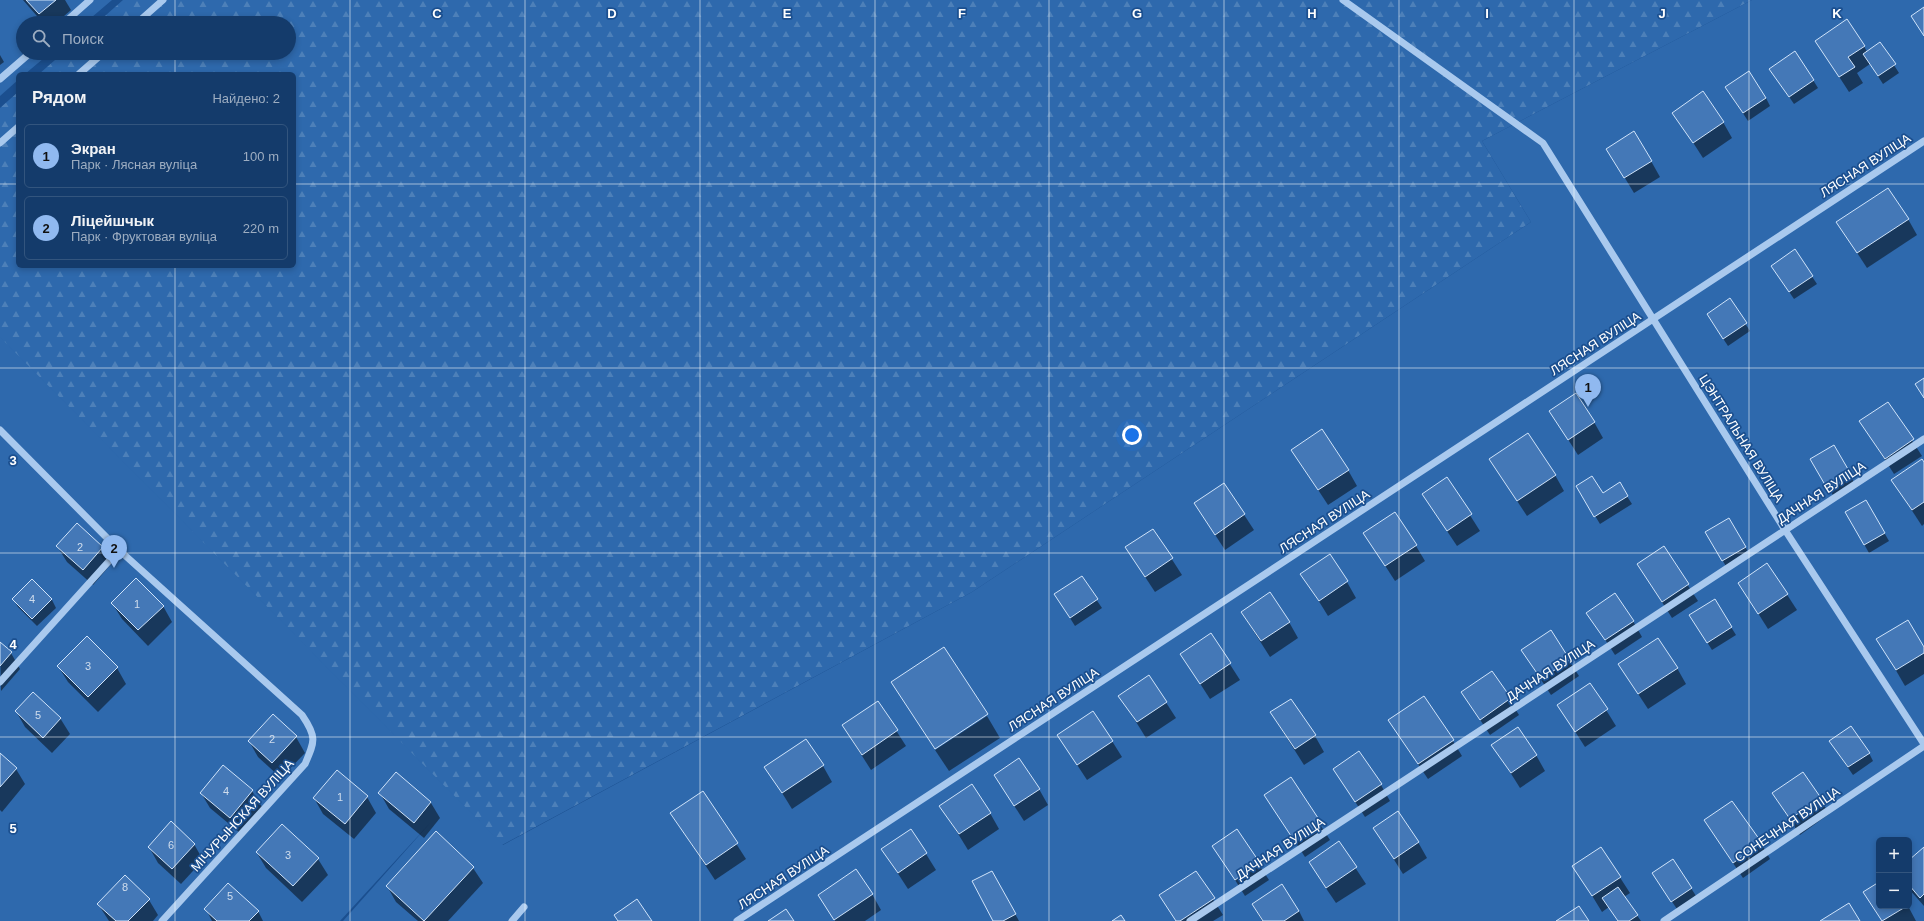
<!DOCTYPE html>
<html lang="ru">
<meta charset="utf-8">
<style>
body{margin:0;font-family:Arial,sans-serif;background:#214673;color:#f1f3f6}
.controls{position:absolute;right:12px;bottom:12px;display:grid;overflow:hidden;border-radius:6px;box-shadow:0 2px 6px #0003}
.controls button{width:36px;height:36px;display:grid;place-items:center;padding:0;border:0;border-bottom:1px solid #33557e;background:#143b6b;color:#f1f3f6;font:20px sans-serif}
.you{position:absolute;left:1132px;top:435px;width:14px;height:14px;margin:-10px;border:3px solid #fff;border-radius:50%;background:#1a73e8;box-shadow:0 0 0 6px #1a73e833}
.badge{display:grid;place-items:center;width:26px;height:26px;border-radius:50%;background:#90b9f0;color:#111;font-size:13px;font-weight:700}
.pin{position:absolute;translate:-50% -33px;filter:drop-shadow(0 1px 2px #0008)}
.pin::after{content:'';position:absolute;top:21px;width:14px;height:12px;background:inherit;clip-path:polygon(0 0,100% 0,50% 100%)}
.list{margin:0;padding:0;list-style:none}
h2{display:flex;justify-content:space-between;align-items:center;height:52px;margin:0;padding:0 16px;font-size:17px}
h2 small{font-size:13px;font-weight:400;color:#9dadc1}
.list li{display:grid;grid-template-columns:26px 1fr auto;gap:12px;align-items:center;box-sizing:border-box;height:64px;margin:0 8px 8px;padding:0 8px;border:1px solid #33557e;border-radius:6px}
.list b{display:block;font-size:15px;white-space:nowrap}
.list p{margin:0;font-size:13px;white-space:nowrap;color:#9dadc1}
.list em{font-size:13px;font-style:normal;color:#9dadc1}
.icon{flex:none;width:22px;height:22px;fill:none;stroke:currentColor;stroke-width:2;stroke-linecap:round;stroke-linejoin:round}
.map{position:relative;flex:none;width:1924px;height:921px;overflow:hidden}
.search{position:absolute;background:#143b6b;box-shadow:0 2px 6px #0003;left:16px;top:16px;width:280px;height:44px;display:flex;align-items:center;gap:10px;box-sizing:border-box;padding:0 14px;border-radius:22px;color:#9dadc1;font-size:15px}
.panel{position:absolute;background:#143b6b;box-shadow:0 2px 6px #0003;left:16px;top:72px;width:280px;height:196px;border-radius:6px}
.map>svg:first-child{display:block}
.forest{fill:url(#forest-firs)}
.garden{fill:#2e69ad;fill-rule:evenodd}
.shadow{fill:#0007}
.building{fill:#4478b7;stroke:#cfe3fa}
.lines{fill:none;stroke-linecap:round;stroke-linejoin:round}
.minor{stroke:#a9c9ee;stroke-width:7}
.grid{fill:none;stroke:#fff;stroke-width:1;stroke-opacity:0.55}
.labels{text-anchor:middle;stroke-width:3.5;stroke-linejoin:round;paint-order:stroke}
.number-label{font-size:11px;fill:#d0dded}
.street-label{font-size:13px;fill:#fff;stroke:#1b4f8f}
.grid-label{font-size:13px;text-anchor:middle;font-weight:bold;fill:#fff;stroke:#1b4f8f;stroke-width:3.5;stroke-linejoin:round;paint-order:stroke}
</style>
<div class="map">
<svg width="1924" height="921" viewBox="0 0 1924 921">
<defs>
<pattern id="forest-firs" width="22" height="20" patternUnits="userSpaceOnUse"><rect width="22" height="20" fill="#2e69ad"/><path d="M5 1l3.5 6h-7zM16 11l3.5 6h-7z" fill="#4d80b9"/></pattern>
</defs>
<rect width="100%" height="100%" fill="#1b4f8f"/>
<polygon class="forest" points="123,0 1752,0 1482,141 1531,222 972,592 502,845 0,360 0,108 18,92 18,266 294,266 294,74 39,74 63,53 289,53 289,23 97,23"/>
<g class="garden">
<polygon points="0,0 112,0 85,23 23,23 23,53 50,53 25,74 18,74 18,80 0,96"/>
<path d="M1752,0H1924V921H343L431,822L340,921H0V337L503,845L972,592L1531,222L1482,141ZM1879,840H1909V906H1879Z"/>
</g>
<g class="shadow">
<polygon points="23,0 65,0 71,10 56,23 43,23"/>
<polygon points="1816,41 1864,46 1867,52 1880,43 1899,73 1883,84 1870,64 1857,73 1863,83 1849,92"/>
<polygon points="0,55 4,62 0,65"/>
<polygon points="1775,76 1813,80 1818,88 1794,104"/>
<polygon points="1731,95 1766,98 1770,106 1748,121"/>
<polygon points="1674,113 1723,122 1732,138 1703,158"/>
<polygon points="1651,161 1660,177 1634,193 1617,165"/>
<polygon points="1908,219 1917,235 1867,268 1837,222"/>
<polygon points="1795,251 1817,284 1794,299 1777,274"/>
<polygon points="1730,300 1750,331 1728,346 1712,322"/>
<polygon points="1888,403 1922,456 1894,474 1861,422"/>
<polygon points="1594,422 1603,438 1578,455 1560,427"/>
<polygon points="1834,447 1855,484 1834,497 1812,459"/>
<polygon points="1292,450 1348,470 1357,486 1328,505"/>
<polygon points="1490,460 1555,475 1564,491 1527,516"/>
<polygon points="1924,463 1924,524 1922,526 1892,480"/>
<polygon points="1447,479 1480,531 1457,546 1433,510"/>
<polygon points="1224,484 1254,530 1225,550 1195,504"/>
<polygon points="1619,484 1632,504 1600,524 1577,486 1602,494"/>
<polygon points="1866,501 1889,541 1869,553 1846,512"/>
<polygon points="1729,519 1750,555 1727,568 1706,532"/>
<polygon points="1153,530 1182,575 1155,592 1126,548"/>
<polygon points="1364,533 1416,546 1425,561 1395,581"/>
<polygon points="57,546 102,548 112,563 93,585 67,562"/>
<polygon points="1663,547 1698,601 1672,618 1638,564"/>
<polygon points="1767,564 1797,610 1768,629 1739,583"/>
<polygon points="1302,574 1347,582 1356,598 1328,616"/>
<polygon points="1081,577 1102,608 1075,626 1060,602"/>
<polygon points="32,580 52,600 56,608 37,626 18,607 13,599"/>
<polygon points="1714,600 1736,635 1712,650 1695,623"/>
<polygon points="112,603 163,606 172,622 148,646 122,619"/>
<polygon points="1242,613 1289,622 1298,638 1270,657"/>
<polygon points="1588,613 1633,621 1642,637 1615,655"/>
<polygon points="1550,631 1579,676 1551,695 1532,666"/>
<polygon points="1211,635 1240,680 1210,699 1181,654"/>
<polygon points="0,643 11,653 20,669 1,691"/>
<polygon points="1924,649 1924,674 1905,686 1887,655"/>
<polygon points="58,666 117,668 126,684 98,712 68,682"/>
<polygon points="1677,668 1686,684 1648,709 1629,680"/>
<polygon points="1492,672 1519,715 1490,735 1462,692"/>
<polygon points="1149,676 1176,718 1146,738 1120,696"/>
<polygon points="893,682 986,714 934,748"/>
<polygon points="1590,684 1616,726 1585,747 1558,705"/>
<polygon points="878,702 906,746 871,770 843,726"/>
<polygon points="16,711 60,718 70,734 52,753 25,727"/>
<polygon points="1271,713 1315,736 1324,752 1304,765"/>
<polygon points="273,715 296,737 305,753 281,778 258,757 249,741"/>
<polygon points="987,716 1000,738 949,771 935,750"/>
<polygon points="1399,736 1453,741 1462,756 1428,779"/>
<polygon points="1112,741 1122,757 1087,780 1068,751"/>
<polygon points="1493,745 1536,755 1545,771 1520,788"/>
<polygon points="1835,749 1869,753 1873,761 1853,775"/>
<polygon points="0,754 16,769 25,784 2,812 0,810"/>
<polygon points="823,766 832,782 792,809 766,767"/>
<polygon points="1334,769 1381,785 1390,801 1365,817"/>
<polygon points="396,774 431,803 440,818 424,838 389,809 380,793"/>
<polygon points="995,776 1039,789 1048,805 1024,821"/>
<polygon points="1290,778 1330,840 1305,857 1265,795"/>
<polygon points="252,791 262,807 240,833 210,808 201,793"/>
<polygon points="703,792 746,859 715,880 671,813"/>
<polygon points="1773,794 1820,798 1829,814 1800,835"/>
<polygon points="367,797 376,813 354,839 323,814 314,798"/>
<polygon points="941,806 990,813 999,829 968,850"/>
<polygon points="1705,821 1761,843 1770,859 1743,878"/>
<polygon points="282,826 318,859 328,875 302,902 266,868 257,853"/>
<polygon points="1374,828 1418,842 1427,858 1403,874"/>
<polygon points="911,830 936,870 908,889 882,849"/>
<polygon points="1237,831 1269,880 1245,896 1214,846"/>
<polygon points="1339,843 1366,884 1336,903 1319,878"/>
<polygon points="194,844 203,860 181,884 158,863 149,847"/>
<polygon points="1601,848 1630,893 1624,897 1641,921 1618,921 1609,907 1602,912 1574,866"/>
<polygon points="1924,849 1924,906 1909,889 1909,861"/>
<polygon points="473,868 483,883 448,921 418,921 396,902 387,886"/>
<polygon points="1196,872 1223,915 1213,921 1176,921 1161,896"/>
<polygon points="1658,881 1691,888 1696,896 1677,909"/>
<polygon points="1879,883 1879,906 1908,906 1916,921 1882,921 1874,908"/>
<polygon points="1001,888 1019,921 994,921"/>
<polygon points="872,894 881,910 865,921 835,921 819,895"/>
<polygon points="149,900 158,915 153,921 109,921 98,904"/>
<polygon points="1253,905 1299,911 1304,921 1262,921"/>
<polygon points="206,909 258,911 263,921 212,921"/>
</g>
<g class="building">
<polygon points="26,0 56,0 39,14"/>
<polygon points="1924,7 1924,36 1911,16"/>
<polygon points="1847,19 1865,46 1848,57 1855,67 1839,77 1815,41"/>
<polygon points="1880,42 1896,64 1878,76 1863,54"/>
<polygon points="1795,51 1814,80 1789,97 1769,69"/>
<polygon points="1749,71 1766,98 1743,113 1725,87"/>
<polygon points="1703,91 1724,122 1693,143 1672,113"/>
<polygon points="1634,131 1652,161 1624,178 1606,149"/>
<polygon points="1888,188 1909,219 1857,253 1836,222"/>
<polygon points="1795,249 1813,276 1789,292 1771,266"/>
<polygon points="1730,298 1747,323 1723,339 1707,314"/>
<polygon points="1924,378 1924,398 1915,384"/>
<polygon points="1576,393 1595,422 1568,440 1549,411"/>
<polygon points="1888,402 1914,439 1885,459 1859,421"/>
<polygon points="1322,429 1349,470 1318,490 1291,450"/>
<polygon points="1528,433 1556,475 1517,501 1489,459"/>
<polygon points="1834,445 1852,476 1828,490 1810,459"/>
<polygon points="1922,459 1924,462 1924,502 1912,510 1891,480"/>
<polygon points="1592,476 1603,493 1620,482 1628,496 1594,517 1576,486"/>
<polygon points="1447,477 1472,514 1447,531 1422,494"/>
<polygon points="1224,483 1245,514 1215,535 1194,503"/>
<polygon points="1866,500 1885,533 1864,545 1845,512"/>
<polygon points="1395,512 1417,545 1385,566 1363,533"/>
<polygon points="1729,518 1746,547 1722,561 1705,532"/>
<polygon points="77,523 103,547 83,570 56,546"/>
<polygon points="1153,529 1173,558 1145,577 1125,547"/>
<polygon points="1664,546 1689,584 1662,602 1637,564"/>
<polygon points="1330,554 1348,581 1319,601 1300,574"/>
<polygon points="1767,563 1788,594 1758,614 1738,583"/>
<polygon points="1082,576 1098,599 1070,618 1054,594"/>
<polygon points="136,578 164,606 138,630 111,603"/>
<polygon points="32,579 52,599 32,619 12,599"/>
<polygon points="1270,592 1290,622 1261,641 1241,612"/>
<polygon points="1615,593 1634,621 1605,640 1586,613"/>
<polygon points="1715,599 1732,627 1707,643 1689,615"/>
<polygon points="1908,620 1924,647 1924,653 1896,670 1876,639"/>
<polygon points="1551,630 1570,660 1541,679 1521,650"/>
<polygon points="1211,633 1231,663 1200,684 1180,654"/>
<polygon points="87,636 118,667 88,697 57,666"/>
<polygon points="1658,638 1678,668 1638,694 1618,664"/>
<polygon points="0,642 12,652 0,666"/>
<polygon points="944,647 988,714 935,749 891,682"/>
<polygon points="1492,671 1511,698 1480,720 1461,692"/>
<polygon points="1149,675 1167,702 1137,722 1118,696"/>
<polygon points="1590,683 1608,709 1575,732 1557,705"/>
<polygon points="33,692 61,718 43,738 15,711"/>
<polygon points="1424,696 1454,740 1418,764 1388,720"/>
<polygon points="1291,699 1316,735 1295,749 1270,712"/>
<polygon points="878,701 898,730 862,755 842,725"/>
<polygon points="1093,711 1113,741 1077,765 1057,735"/>
<polygon points="273,714 297,736 272,763 248,741"/>
<polygon points="1851,726 1870,753 1848,767 1829,741"/>
<polygon points="1518,727 1537,755 1511,773 1491,745"/>
<polygon points="806,739 824,765 782,793 764,767"/>
<polygon points="1359,751 1382,784 1355,802 1333,769"/>
<polygon points="0,753 17,768 0,787"/>
<polygon points="1019,758 1040,789 1014,806 994,775"/>
<polygon points="223,765 253,790 230,818 200,793"/>
<polygon points="337,770 368,796 345,824 313,798"/>
<polygon points="396,772 431,802 414,823 378,793"/>
<polygon points="1803,772 1821,798 1790,819 1772,793"/>
<polygon points="1291,777 1322,824 1295,842 1264,795"/>
<polygon points="972,784 991,813 959,834 939,806"/>
<polygon points="703,791 738,843 706,865 670,813"/>
<polygon points="1732,801 1762,843 1733,863 1704,820"/>
<polygon points="1398,811 1419,842 1394,859 1373,828"/>
<polygon points="171,821 195,844 172,869 148,847"/>
<polygon points="282,824 319,858 293,886 256,852"/>
<polygon points="911,829 927,853 898,873 881,849"/>
<polygon points="1237,829 1260,863 1235,880 1212,846"/>
<polygon points="436,831 474,867 424,921 386,886"/>
<polygon points="1339,841 1357,867 1326,888 1309,862"/>
<polygon points="1601,847 1621,877 1592,896 1572,866"/>
<polygon points="1924,847 1924,894 1920,898 1909,885 1909,860"/>
<polygon points="1673,859 1692,888 1671,902 1652,873"/>
<polygon points="856,869 873,894 834,920 818,895"/>
<polygon points="992,871 1016,914 1003,921 993,921 972,881"/>
<polygon points="1196,871 1215,898 1180,921 1176,921 1159,895"/>
<polygon points="125,875 150,899 128,921 116,921 97,904"/>
<polygon points="1879,882 1879,906 1907,906 1882,921 1863,892"/>
<polygon points="228,883 259,911 249,921 217,921 204,909"/>
<polygon points="1282,884 1299,911 1284,921 1263,921 1252,904"/>
<polygon points="1618,887 1638,915 1629,921 1618,921 1602,898"/>
<polygon points="637,899 652,921 618,921 614,915"/>
<polygon points="1849,903 1860,921 1820,921"/>
<polygon points="1579,906 1589,921 1556,921"/>
<polygon points="786,909 794,921 768,921"/>
<polygon points="1121,915 1125,921 1112,921"/>
</g>
<g class="lines">
<g class="minor">
<polyline points="1343,0 1543,143 1785,530 1924,744"/>
<polyline points="64,23 90,0"/>
<polyline points="137,23 163,0"/>
<polyline points="79,74 103,53"/>
<polyline points="0,79 30,53"/>
<polyline points="0,143 18,127"/>
<path d="M0,430L119,550L302,715C317,737 315,741 305,764L162,921"/>
<polyline points="0,682 119,550"/>
<polyline points="512,921 524,907"/>
<polyline points="737,921 1924,141"/>
<polyline points="1190,921 1924,439"/>
<polyline points="1664,921 1924,746"/>
</g>
</g>
<path class="grid" d="M175,0V23M350,0V921M525,0V921M700,0V921M875,0V921M1049,0V921M1224,0V921M1399,0V921M1574,0V921M1749,0V921M175,53V74M0,184H18M294,184H1924M175,266V921M0,368H1924M0,553H1924M0,737H1924"/>
<g class="labels">
<g class="number-label">
<text x="80" y="551">2</text>
<text x="32" y="603">4</text>
<text x="137" y="608">1</text>
<text x="88" y="670">3</text>
<text x="38" y="719">5</text>
<text x="272" y="743">2</text>
<text x="226" y="795">4</text>
<text x="340" y="801">1</text>
<text x="171" y="849">6</text>
<text x="288" y="859">3</text>
<text x="125" y="891">8</text>
<text x="230" y="900">5</text>
</g>
<g class="street-label">
<text transform="translate(1865 165) rotate(-33)" y="5">ЛЯСНАЯ ВУЛІЦА</text>
<text transform="translate(1595 343) rotate(-33)" y="5">ЛЯСНАЯ ВУЛІЦА</text>
<text transform="translate(1742 438) rotate(58)" y="5">ЦЭНТРАЛЬНАЯ ВУЛІЦА</text>
<text transform="translate(1821 492) rotate(-33)" y="5">ДАЧНАЯ ВУЛІЦА</text>
<text transform="translate(1324 521) rotate(-33)" y="5">ЛЯСНАЯ ВУЛІЦА</text>
<text transform="translate(1550 670) rotate(-33)" y="5">ДАЧНАЯ ВУЛІЦА</text>
<text transform="translate(1053 699) rotate(-33)" y="5">ЛЯСНАЯ ВУЛІЦА</text>
<text transform="translate(242 815) rotate(-48)" y="5">МІЧУРЫНСКАЯ ВУЛІЦА</text>
<text transform="translate(1787 824) rotate(-34)" y="5">СОНЕЧНАЯ ВУЛІЦА</text>
<text transform="translate(1280 848) rotate(-33)" y="5">ДАЧНАЯ ВУЛІЦА</text>
<text transform="translate(783 877) rotate(-33)" y="5">ЛЯСНАЯ ВУЛІЦА</text>
</g>
</g>
<g class="grid-label">
<text x="437" y="18">C</text>
<text x="612" y="18">D</text>
<text x="787" y="18">E</text>
<text x="962" y="18">F</text>
<text x="1137" y="18">G</text>
<text x="1312" y="18">H</text>
<text x="1487" y="18">I</text>
<text x="1662" y="18">J</text>
<text x="1837" y="18">K</text>
<text x="13" y="465">3</text>
<text x="13" y="649">4</text>
<text x="13" y="833">5</text>
</g>
</svg>
<div class="controls">
<button>+</button>
<button>−</button>
</div>
<div class="you"></div>
<div class="pin badge" style="left:1588px;top:407px">1</div>
<div class="pin badge" style="left:114px;top:568px">2</div>
<div class="search"><svg class="icon" aria-label="search" viewBox="0 0 24 24"><circle cx="10" cy="10" r="6"/><path d="M15 15l6 6"/></svg>Поиск</div>
<section class="panel">
<h2>Рядом<small>Найдено: 2</small></h2>
<ul class="list">
<li><span class="badge">1</span><div><b>Экран</b><p>Парк · Лясная вуліца</p></div><em>100 m</em></li>
<li><span class="badge">2</span><div><b>Ліцейшчык</b><p>Парк · Фруктовая вуліца</p></div><em>220 m</em></li>
</ul>
</section>
</div>
